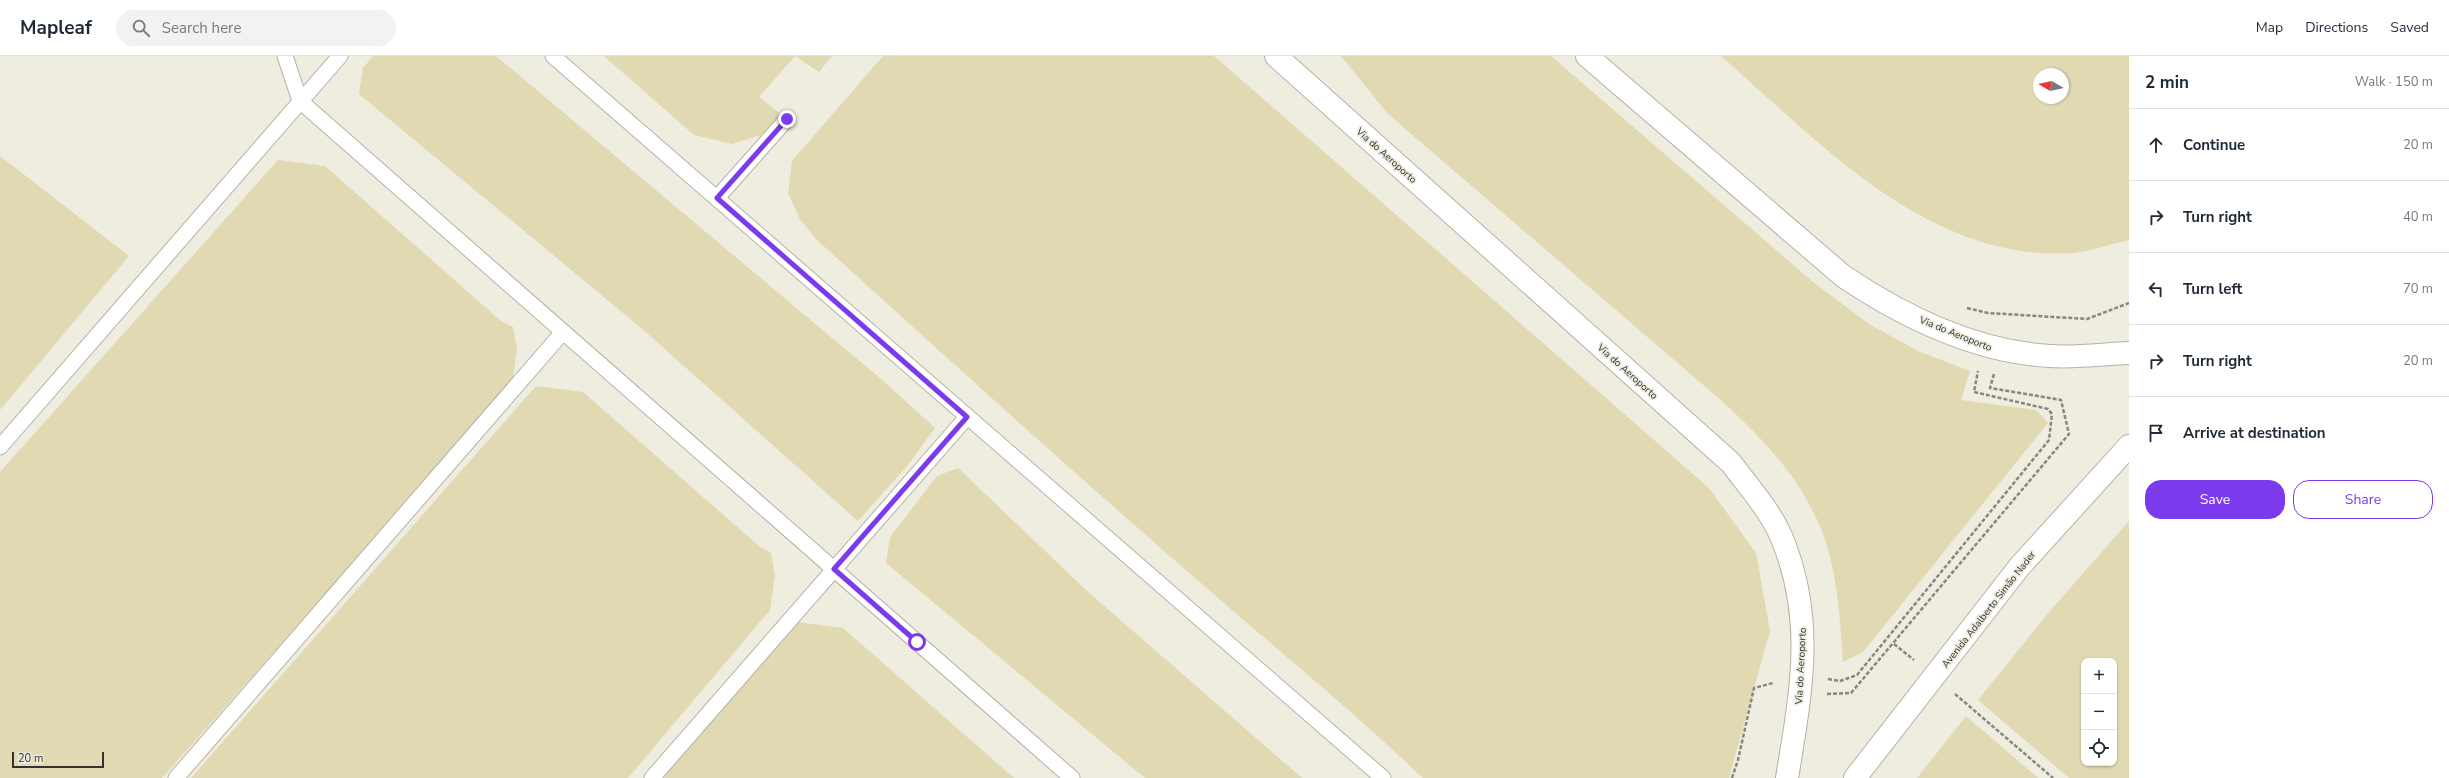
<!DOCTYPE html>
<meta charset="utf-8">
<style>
body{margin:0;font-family:"Nunito Sans",sans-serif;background:#f2f2f3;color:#1f2937}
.controls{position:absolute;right:12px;bottom:12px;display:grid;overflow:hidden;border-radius:8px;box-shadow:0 1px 3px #0004}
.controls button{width:36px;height:36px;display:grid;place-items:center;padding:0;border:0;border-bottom:1px solid #e0e1e3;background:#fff;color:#1f2937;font:20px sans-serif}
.compass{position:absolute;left:2033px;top:12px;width:36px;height:36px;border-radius:50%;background:#fff;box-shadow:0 1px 3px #0004;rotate:279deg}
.scale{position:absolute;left:12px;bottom:10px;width:92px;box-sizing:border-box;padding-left:4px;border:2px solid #33322e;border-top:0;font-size:11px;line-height:14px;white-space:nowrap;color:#33322e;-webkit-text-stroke:3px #efece0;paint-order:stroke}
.stop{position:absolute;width:12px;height:12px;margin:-9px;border:3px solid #7c3aed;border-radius:50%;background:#fff}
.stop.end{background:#7c3aed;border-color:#fff;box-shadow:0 1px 4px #0008}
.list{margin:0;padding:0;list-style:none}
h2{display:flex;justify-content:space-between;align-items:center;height:52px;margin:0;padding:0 16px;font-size:17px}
h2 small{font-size:13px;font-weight:400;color:#747a83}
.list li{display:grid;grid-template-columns:26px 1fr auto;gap:12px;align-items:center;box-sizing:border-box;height:72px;padding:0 16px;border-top:1px solid #e0e1e3}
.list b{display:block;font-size:15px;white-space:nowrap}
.list em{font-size:13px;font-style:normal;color:#747a83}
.actions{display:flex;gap:8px;padding:12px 16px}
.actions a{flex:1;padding:9px 0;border:1px solid #7c3aed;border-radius:16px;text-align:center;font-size:14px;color:#7c3aed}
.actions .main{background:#7c3aed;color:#fff}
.icon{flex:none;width:22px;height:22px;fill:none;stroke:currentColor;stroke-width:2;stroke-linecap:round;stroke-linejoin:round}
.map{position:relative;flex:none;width:2129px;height:722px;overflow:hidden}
header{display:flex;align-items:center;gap:24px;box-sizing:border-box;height:56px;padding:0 20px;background:#fff;border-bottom:1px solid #e0e1e3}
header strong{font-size:19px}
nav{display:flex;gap:22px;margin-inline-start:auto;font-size:14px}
.search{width:280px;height:36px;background:#f2f2f3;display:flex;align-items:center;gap:10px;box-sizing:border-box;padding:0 14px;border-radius:22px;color:#747a83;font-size:15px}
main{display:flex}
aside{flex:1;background:#fff}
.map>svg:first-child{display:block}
.green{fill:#e1d9b2;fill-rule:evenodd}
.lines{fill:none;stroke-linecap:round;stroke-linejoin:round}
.lane-casing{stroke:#b4b2a7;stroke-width:17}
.secondary-casing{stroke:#b4b2a7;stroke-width:24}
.path{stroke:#88877f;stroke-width:2.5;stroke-dasharray:4 2;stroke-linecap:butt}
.lane{stroke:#fff;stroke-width:15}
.secondary{stroke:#fff;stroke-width:22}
.route{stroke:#7c3aed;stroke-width:5}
.labels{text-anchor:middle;stroke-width:3.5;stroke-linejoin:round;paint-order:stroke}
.street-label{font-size:10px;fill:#33322e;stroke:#efece0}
</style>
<header>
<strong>Mapleaf</strong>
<div class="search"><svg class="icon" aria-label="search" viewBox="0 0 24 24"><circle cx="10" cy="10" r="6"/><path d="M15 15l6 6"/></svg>Search here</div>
<nav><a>Map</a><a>Directions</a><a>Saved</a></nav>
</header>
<main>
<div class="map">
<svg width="2129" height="722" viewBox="0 0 2129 722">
<rect width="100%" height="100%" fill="#efece0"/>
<g class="green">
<polygon points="373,0 496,0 881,323 935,372 907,410 858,465 640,271 359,38 363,12"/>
<polygon points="604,0 832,0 819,16 795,0 759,41 787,63 777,74 732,88 694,79"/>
<path d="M883,0H1214L1709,432L1756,497L1770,575L1729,722H1423C1359,661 1291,605 1224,547C1086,428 951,306 816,183L800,163L788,137L792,105Z"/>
<path d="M1341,0H1551L1813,226L1869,268L1918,295L1970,315L1961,344L2036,354L2048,367L1863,596L1843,606C1840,565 1838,522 1825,483C1804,425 1767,387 1723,346L1388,58Z"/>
<path d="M1721,0H2129V184C2111,188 2091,195 2073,197C1930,207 1819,86 1721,0ZM2039,18H2063V42H2039Z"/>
<polygon points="0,100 129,200 0,354"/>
<polygon points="278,104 325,110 501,265 513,271 517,293 512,328 162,722 0,722 0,416"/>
<polygon points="536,330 583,336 759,490 771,497 775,519 770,554 628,722 191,722"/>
<polygon points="958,412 1087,535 1302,722 1145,722 886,507 890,481 937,420"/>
<path d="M2129,465V722H2069L1978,644L2050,555ZM2084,605H2114V707H2084Z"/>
<polygon points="796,566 843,572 1014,722 659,722"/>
<polygon points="1966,660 2038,722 1917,722"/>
</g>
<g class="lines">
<defs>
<g id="lane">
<polyline points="285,0 300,45 1072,722"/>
<polyline points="553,0 1383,722"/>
<polyline points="717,142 787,63"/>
<polyline points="0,391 340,0"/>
<polyline points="176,722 563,276"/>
<polyline points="652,722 967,361"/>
</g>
<g id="secondary">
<path d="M1276,0L1731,407C1748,430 1769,453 1781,480C1816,563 1801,636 1787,722"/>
<path d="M1587,0L1843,220C1904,261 1976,296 2050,300C2076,302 2103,298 2129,297"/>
<polyline points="1855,722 2020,510 2129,390"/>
</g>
</defs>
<use href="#lane" class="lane-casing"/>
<use href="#secondary" class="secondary-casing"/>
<g class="path">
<polyline points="1967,252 1988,257 2087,263 2129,247"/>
<polyline points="1894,588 1914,604"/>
<polyline points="1828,623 1840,625 1857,619 2049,384 2052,358 2048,353 1974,336 1978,315"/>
<polyline points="1827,638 1851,637 2069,378 2061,344 1990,332 1994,318"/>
<polyline points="1955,638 2053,722"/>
<polyline points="1732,722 1738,704 1754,632 1773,627"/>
</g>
<use href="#lane" class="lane"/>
<use href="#secondary" class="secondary"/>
</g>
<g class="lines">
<polyline class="route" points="787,63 717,142 967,361 834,513 917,586"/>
</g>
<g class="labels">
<g class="street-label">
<text transform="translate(1387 99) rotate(42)" y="4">Via do Aeroporto</text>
<text transform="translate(1956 277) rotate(22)" y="4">Via do Aeroporto</text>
<text transform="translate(1628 315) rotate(42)" y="4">Via do Aeroporto</text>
<text transform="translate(1988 553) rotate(-52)" y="4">Avenida Adalberto Simão Nader</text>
<text transform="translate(1800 610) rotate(-87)" y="4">Via do Aeroporto</text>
</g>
</g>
</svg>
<div class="controls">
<button>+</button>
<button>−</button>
<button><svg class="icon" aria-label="locate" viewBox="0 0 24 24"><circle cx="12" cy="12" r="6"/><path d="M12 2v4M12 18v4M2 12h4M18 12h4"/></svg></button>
</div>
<svg class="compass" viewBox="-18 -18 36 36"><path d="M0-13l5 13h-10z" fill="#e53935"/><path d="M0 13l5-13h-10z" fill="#747a83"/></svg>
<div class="scale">20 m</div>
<div class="stop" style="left:917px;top:586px"></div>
<div class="stop end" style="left:787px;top:63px"></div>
</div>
<aside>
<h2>2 min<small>Walk · 150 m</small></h2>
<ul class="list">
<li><svg class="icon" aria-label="ahead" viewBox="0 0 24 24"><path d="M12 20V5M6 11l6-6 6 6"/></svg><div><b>Continue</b></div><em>20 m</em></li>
<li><svg class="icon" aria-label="right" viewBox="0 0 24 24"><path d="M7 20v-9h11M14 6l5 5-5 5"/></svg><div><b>Turn right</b></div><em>40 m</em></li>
<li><svg class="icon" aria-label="left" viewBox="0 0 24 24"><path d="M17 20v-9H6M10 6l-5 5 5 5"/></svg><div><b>Turn left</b></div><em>70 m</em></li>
<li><svg class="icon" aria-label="right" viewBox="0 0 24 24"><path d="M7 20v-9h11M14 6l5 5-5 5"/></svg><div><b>Turn right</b></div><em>20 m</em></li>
<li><svg class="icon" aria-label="arrive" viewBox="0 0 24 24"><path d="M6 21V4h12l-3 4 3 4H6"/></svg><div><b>Arrive at destination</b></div></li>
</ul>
<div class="actions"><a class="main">Save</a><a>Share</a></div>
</aside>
</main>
